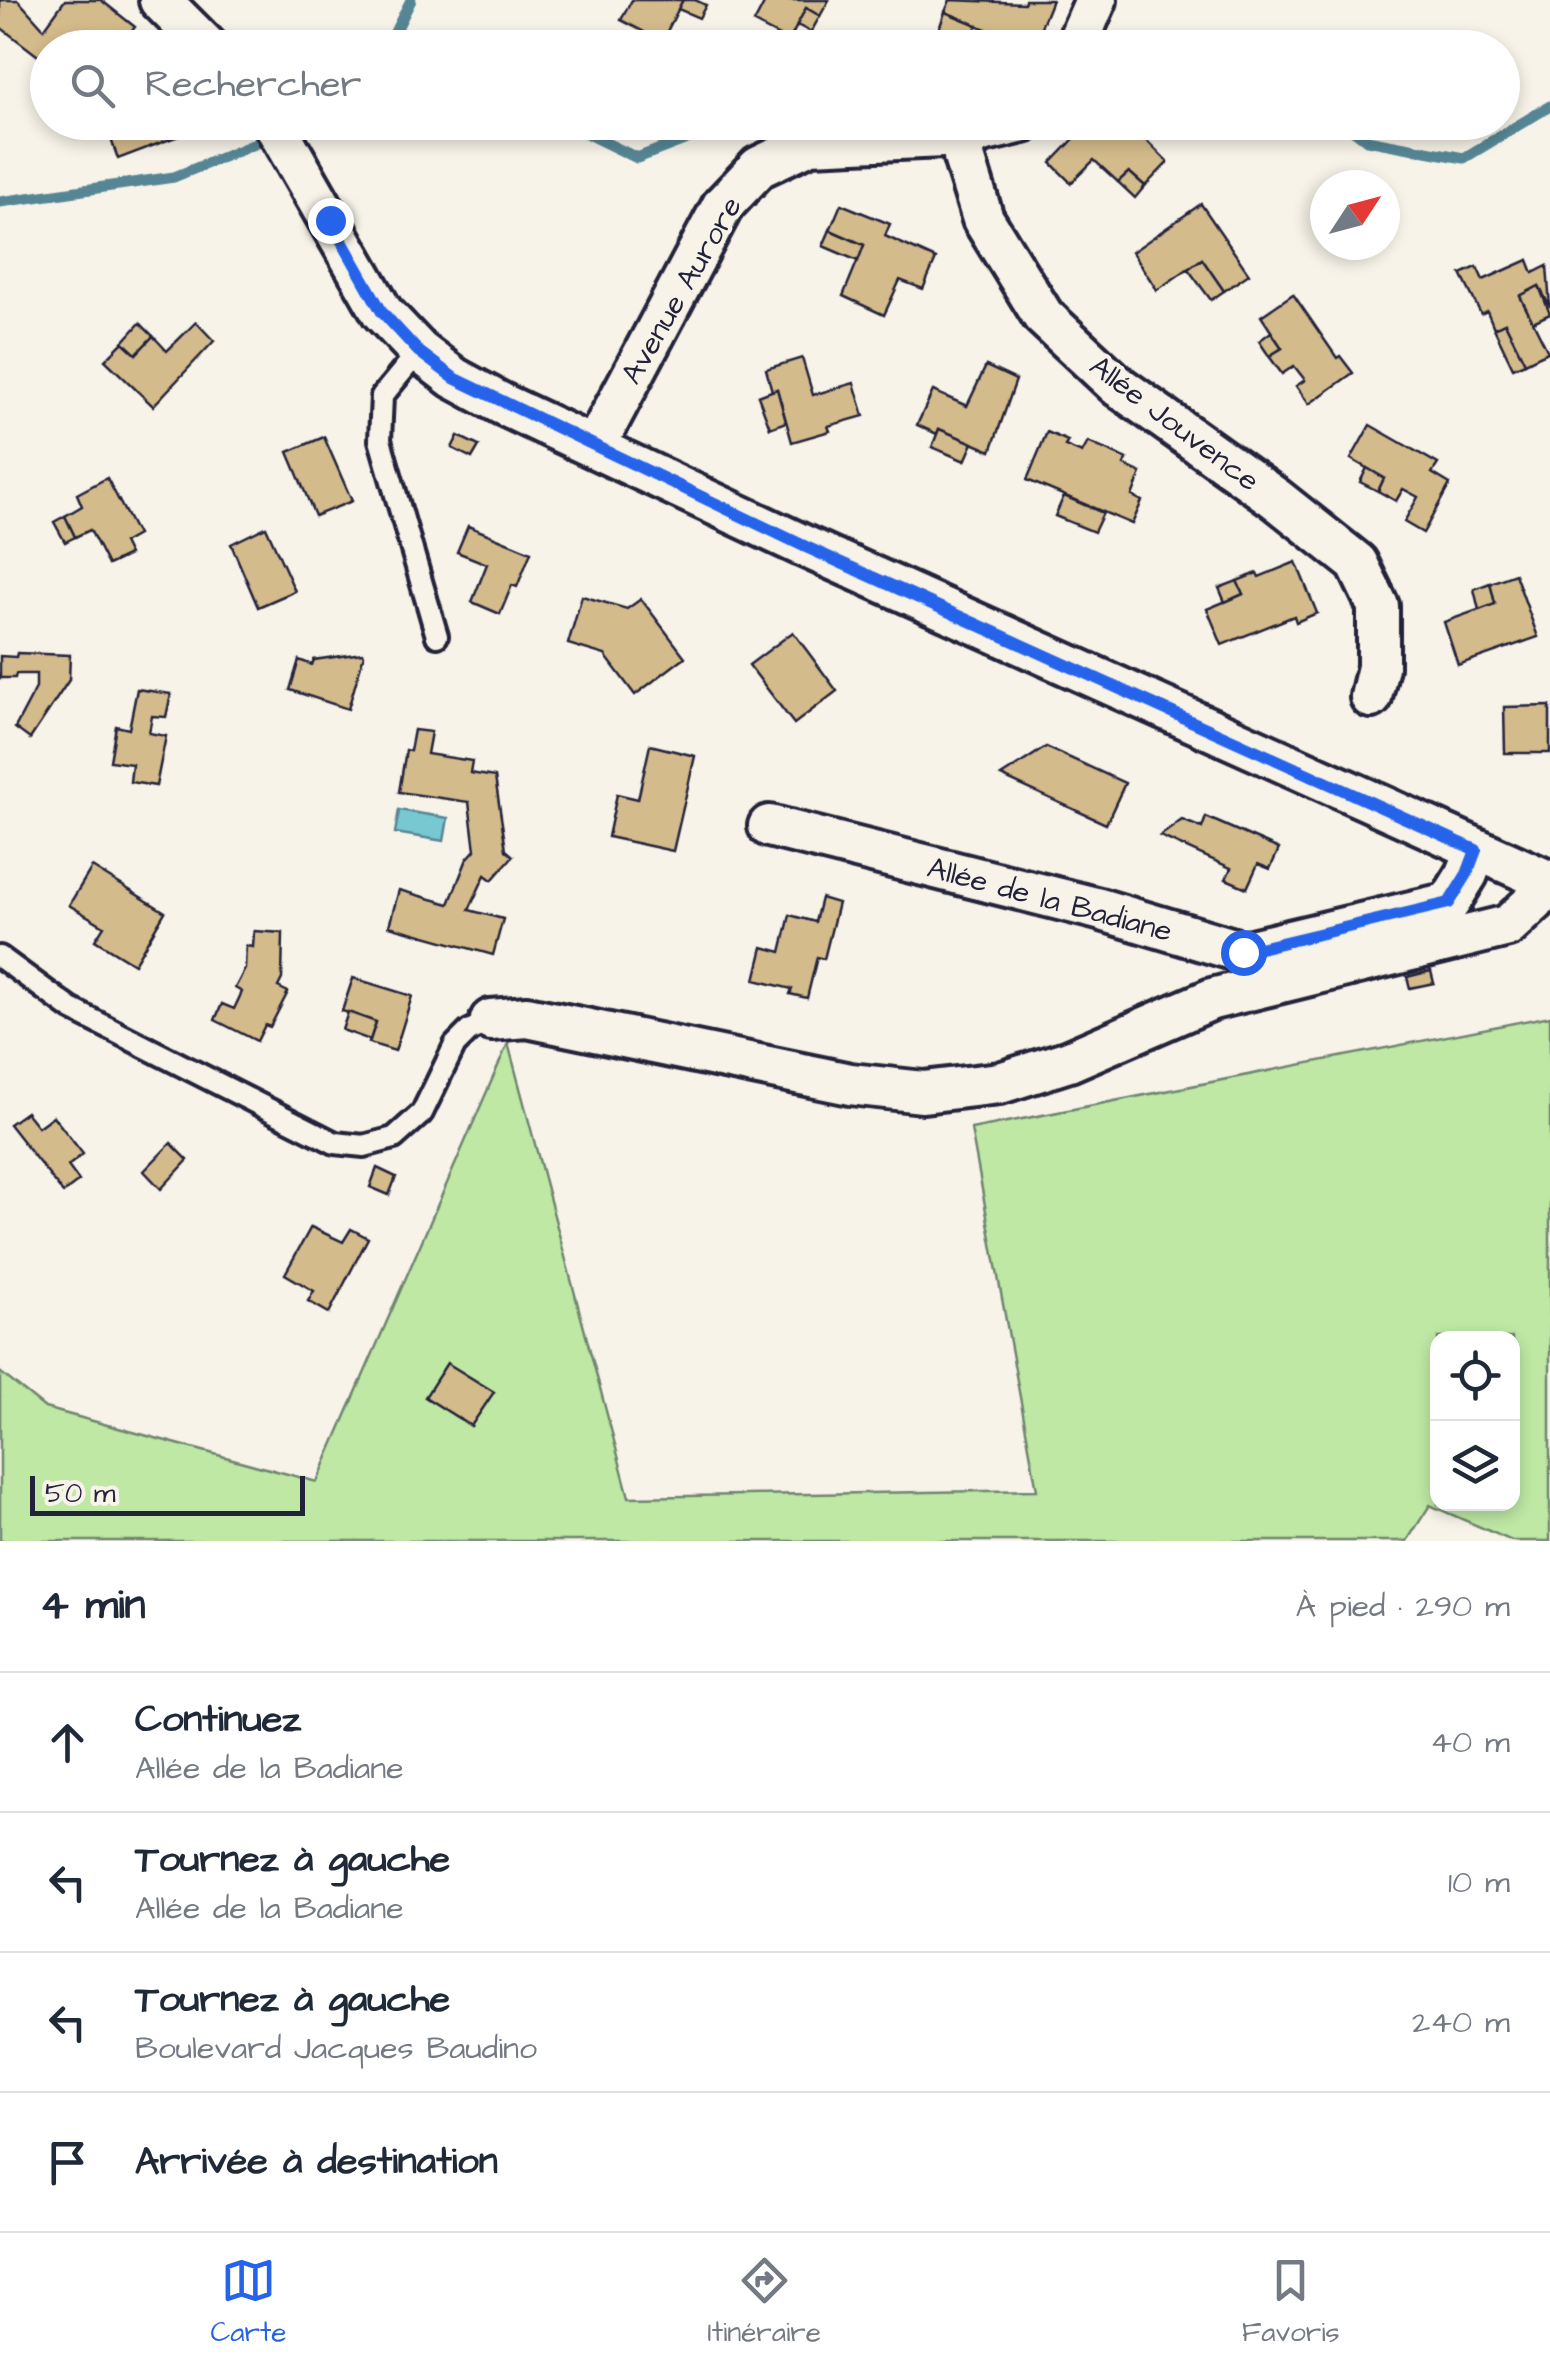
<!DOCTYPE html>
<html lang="fr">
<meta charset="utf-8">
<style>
body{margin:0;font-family:"Architects Daughter",sans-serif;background:#f2f2f3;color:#1f2937}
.controls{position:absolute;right:30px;bottom:30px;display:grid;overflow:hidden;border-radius:20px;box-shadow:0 5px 15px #0003}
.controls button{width:90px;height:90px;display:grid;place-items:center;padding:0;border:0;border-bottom:2px solid #e0e1e3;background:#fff;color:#1f2937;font:50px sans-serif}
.compass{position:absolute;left:1310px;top:170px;width:90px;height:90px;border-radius:50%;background:#fff;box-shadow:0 5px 15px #0003;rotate:54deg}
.scale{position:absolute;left:30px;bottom:25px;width:275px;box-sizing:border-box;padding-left:10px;border:5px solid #22223b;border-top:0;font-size:28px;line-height:35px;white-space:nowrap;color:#22223b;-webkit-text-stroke:8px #f7f3e8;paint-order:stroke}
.stop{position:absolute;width:30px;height:30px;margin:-22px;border:8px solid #2563eb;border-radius:50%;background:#fff}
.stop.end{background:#2563eb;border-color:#fff;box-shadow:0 2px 10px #0008}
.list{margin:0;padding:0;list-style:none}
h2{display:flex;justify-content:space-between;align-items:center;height:130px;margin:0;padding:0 40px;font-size:42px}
h2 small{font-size:32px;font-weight:400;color:#747a83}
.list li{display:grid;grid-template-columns:65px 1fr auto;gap:30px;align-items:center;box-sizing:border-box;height:140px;padding:0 40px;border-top:2px solid #e0e1e3}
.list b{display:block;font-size:38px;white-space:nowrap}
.list p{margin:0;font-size:32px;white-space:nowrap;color:#747a83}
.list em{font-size:32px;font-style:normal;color:#747a83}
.icon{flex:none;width:55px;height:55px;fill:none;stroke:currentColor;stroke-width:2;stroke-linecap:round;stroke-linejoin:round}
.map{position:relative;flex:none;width:1550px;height:1541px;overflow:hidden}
.search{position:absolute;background:#fff;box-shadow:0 5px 15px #0003;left:30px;right:30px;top:30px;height:110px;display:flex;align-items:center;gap:25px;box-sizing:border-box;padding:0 35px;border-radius:55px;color:#747a83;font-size:38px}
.sheet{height:690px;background:#fff}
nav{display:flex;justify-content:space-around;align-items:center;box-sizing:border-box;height:140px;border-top:2px solid #e0e1e3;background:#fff;font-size:28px;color:#747a83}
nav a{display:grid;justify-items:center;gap:5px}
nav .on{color:#2563eb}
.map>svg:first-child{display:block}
.green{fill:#bee8a4;stroke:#708570;stroke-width:2.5;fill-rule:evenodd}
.water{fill:#78c8d1;stroke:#568695;stroke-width:2.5}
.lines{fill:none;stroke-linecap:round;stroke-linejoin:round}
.stream{stroke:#568695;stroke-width:11}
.building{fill:#d4bb8b;stroke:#22223b;stroke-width:2.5}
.lane-casing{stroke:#22223b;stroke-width:28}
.street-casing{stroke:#22223b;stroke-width:48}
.lane{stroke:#f7f3e8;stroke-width:20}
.street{stroke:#f7f3e8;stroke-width:40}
.route{stroke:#2563eb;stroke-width:12}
.labels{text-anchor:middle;stroke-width:8;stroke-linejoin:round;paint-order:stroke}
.street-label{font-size:30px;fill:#22223b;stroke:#f7f3e8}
</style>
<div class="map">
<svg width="1550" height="1541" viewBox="0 0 1550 1541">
<rect width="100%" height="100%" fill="#f7f3e8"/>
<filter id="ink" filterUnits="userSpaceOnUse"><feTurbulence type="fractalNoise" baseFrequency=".01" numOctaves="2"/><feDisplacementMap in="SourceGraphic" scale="20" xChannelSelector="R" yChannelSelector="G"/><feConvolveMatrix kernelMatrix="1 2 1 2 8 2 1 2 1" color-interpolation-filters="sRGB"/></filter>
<g filter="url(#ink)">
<path class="green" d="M1550,1016V1541H1512L1430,1505L1407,1541H0V1372L45,1408L317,1482L508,1043L629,1497L1037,1490L971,1129ZM1438,1338H1512V1504H1438Z"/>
<polygon class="water" points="399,810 448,818 444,841 395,833"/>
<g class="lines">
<g class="stream">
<polyline points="387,48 411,0"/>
<polyline points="563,122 637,158 731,122"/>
<polyline points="1343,122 1367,140 1464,158 1550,106"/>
<polyline points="0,202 174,177 309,122"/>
</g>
</g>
<g class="building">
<polygon points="0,0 18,0 44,29 65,0 101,0 135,27 124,41 114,33 102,48 65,48 60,44 48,48 46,62 0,27"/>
<polygon points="632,0 683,0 662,41 621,20"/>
<polygon points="683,0 695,0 706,5 699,18 678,9"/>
<polygon points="766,0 829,0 820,16 806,8 789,41 754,23"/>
<polygon points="950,0 1024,3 1025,0 1052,0 1037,37 1016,29 1012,40 945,12"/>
<polygon points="806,8 820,16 811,32 797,25"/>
<polygon points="945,12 977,25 970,42 939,29"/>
<polygon points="105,122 185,122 189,132 118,159"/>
<polygon points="1090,122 1120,122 1132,133 1136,130 1168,162 1145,186 1129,172 1118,182 1094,160 1071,183 1051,163"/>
<polygon points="1129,172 1145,186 1135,198 1118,182"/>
<polygon points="841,204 890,224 885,236 936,259 923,289 900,280 884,315 843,296 864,245 830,230"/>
<polygon points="1201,204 1249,274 1224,291 1202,259 1157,290 1132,252"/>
<polygon points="830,230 864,245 858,261 823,246"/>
<polygon points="1202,259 1224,291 1211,300 1188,269"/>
<polygon points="1528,260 1533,273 1547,266 1550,307 1539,286 1520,296 1548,352 1525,363 1505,323 1494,328 1487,311 1481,314 1461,274 1477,267 1483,280"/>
<polygon points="1539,286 1550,314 1533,322 1520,296"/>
<polygon points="1293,294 1337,358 1340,356 1353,373 1309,404 1296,386 1305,380 1294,366 1282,374 1269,356 1282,348 1261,316"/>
<polygon points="196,322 214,341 153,406 105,360 123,342 136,354 153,336 167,351"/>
<polygon points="140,323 153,336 136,354 123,342"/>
<polygon points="1505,323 1525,363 1513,368 1494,328"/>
<polygon points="1271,332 1282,348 1269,356 1259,341"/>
<polygon points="802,358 813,395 854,383 864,416 828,426 830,431 792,442 777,389 772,391 766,369"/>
<polygon points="986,366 1016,380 991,451 939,429 937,434 917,425 933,391 967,406"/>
<polygon points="777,389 786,422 770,428 758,396"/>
<polygon points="1370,425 1438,464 1432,473 1450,484 1423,533 1404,522 1418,497 1403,489 1396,501 1378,491 1384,478 1351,459"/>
<polygon points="939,429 973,443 965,461 932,447"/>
<polygon points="1047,432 1068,441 1065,446 1082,453 1088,442 1127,459 1124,465 1141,473 1132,496 1142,501 1132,524 1027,480"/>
<polygon points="458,436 479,446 472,458 452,448"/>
<polygon points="324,437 352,501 315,516 288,452"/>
<polygon points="1367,468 1384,478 1378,491 1360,482"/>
<polygon points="107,478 137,535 123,543 129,555 108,565 90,530 75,537 65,516 82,506 77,494"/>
<polygon points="1064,496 1103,513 1094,532 1055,516"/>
<polygon points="65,516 75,537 65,542 54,522"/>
<polygon points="468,526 531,552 517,587 512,585 500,614 472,602 487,564 457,552"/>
<polygon points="266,527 295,591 258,607 231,544"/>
<polygon points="1296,562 1317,613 1296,622 1294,616 1222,645 1207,609 1243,594 1237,581 1257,573 1259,577"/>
<polygon points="1515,574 1538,637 1458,665 1444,622 1495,604 1490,583"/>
<polygon points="1237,581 1243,594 1225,602 1219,588"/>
<polygon points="1490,583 1495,604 1479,610 1474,589"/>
<polygon points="582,596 627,609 641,599 685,657 635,695 605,655 568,644"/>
<polygon points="793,632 837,691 794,724 749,665"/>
<polygon points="17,653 70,655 69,680 30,739 15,728 36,688 36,674 16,674 15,678 0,678 0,656 16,657"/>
<polygon points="362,653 364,655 348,709 290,690 299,660 312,665 314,660"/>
<polygon points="137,689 171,694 166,717 152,716 149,733 166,736 156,786 130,782 132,764 110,761 116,726 129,729"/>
<polygon points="1550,706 1550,753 1505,753 1504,707"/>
<polygon points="414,730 431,732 427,754 472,761 470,773 495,777 506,850 513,856 492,880 485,875 469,910 503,919 493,955 389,926 399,890 449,904 467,859 475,850 469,802 399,792 406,750 410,751"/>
<polygon points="650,745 695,756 673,851 608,837 617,794 638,799"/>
<polygon points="1046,747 1125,783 1106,824 1001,776"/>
<polygon points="1206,817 1279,849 1270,869 1258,864 1247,888 1226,879 1231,868 1160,836 1182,820 1202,828"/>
<polygon points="92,867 165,912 134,964 95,940 104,926 69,905"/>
<polygon points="821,898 838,903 824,959 817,957 807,998 790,994 792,989 755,980 763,947 781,952 790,915 815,922"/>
<polygon points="254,931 283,933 282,979 278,987 288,992 270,1027 265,1025 257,1041 215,1020 222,1004 234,1009 242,992 235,988 245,969 246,946 253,947"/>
<polygon points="1431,971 1434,983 1410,988 1407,977"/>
<polygon points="353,978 412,996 395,1051 369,1043 376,1022 342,1011"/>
<polygon points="348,1012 376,1022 370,1040 342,1030"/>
<polygon points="26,1112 38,1127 53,1116 83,1154 68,1166 79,1181 63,1193 9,1124"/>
<polygon points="171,1143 188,1160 161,1189 144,1171"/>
<polygon points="377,1168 396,1177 389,1195 370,1187"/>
<polygon points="311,1227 343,1242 351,1229 368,1238 329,1313 308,1301 314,1291 285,1274"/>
<polygon points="447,1363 494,1392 471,1426 425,1397"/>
</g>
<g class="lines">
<defs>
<g id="lane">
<polyline points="419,351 382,396 380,440 437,636"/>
<polyline points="0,957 71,1009 335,1143 364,1146 394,1138 422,1113 455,1045 469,1031 491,1020"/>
</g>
<g id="street">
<polyline points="160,0 208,48"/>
<polyline points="1075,48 1096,0"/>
<polyline points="273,122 382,312 419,351 454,378 502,404 806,547 1550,882"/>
<polyline points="965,136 964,157 983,219 1043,316 1118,386 1275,498 1357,563 1378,606 1378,667 1371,697"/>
<polyline points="595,446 723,205 759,167 810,143 965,136 1023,122"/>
<polyline points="769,826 1099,909 1243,952 1449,903 1467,874 1476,850"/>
<polyline points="491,1020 527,1017 850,1084 923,1092 1000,1083 1069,1061 1212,999 1508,926 1535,901 1548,882"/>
</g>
</defs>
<use href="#lane" class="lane-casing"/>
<use href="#street" class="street-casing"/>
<use href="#lane" class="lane"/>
<use href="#street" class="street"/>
</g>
</g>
<g class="lines" filter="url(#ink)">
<polyline class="route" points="330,220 382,312 418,351 454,378 806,547 1476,850 1467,874 1449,903 1243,952"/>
</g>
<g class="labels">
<g class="street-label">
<text transform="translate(681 290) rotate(-60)" y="10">Avenue Aurore</text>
<text transform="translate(1175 423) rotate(37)" y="10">Allée Jouvence</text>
<text transform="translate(1050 899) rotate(15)" y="10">Allée de la Badiane</text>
</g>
</g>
</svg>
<div class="controls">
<button><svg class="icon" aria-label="locate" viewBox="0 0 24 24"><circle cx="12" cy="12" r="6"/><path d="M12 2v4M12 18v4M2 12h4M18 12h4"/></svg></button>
<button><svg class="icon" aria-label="layers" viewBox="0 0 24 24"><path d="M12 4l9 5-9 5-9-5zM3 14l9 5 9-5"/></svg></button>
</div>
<svg class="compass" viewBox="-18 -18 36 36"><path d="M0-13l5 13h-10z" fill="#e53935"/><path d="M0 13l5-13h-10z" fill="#747a83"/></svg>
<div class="scale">50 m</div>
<div class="stop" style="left:1243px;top:952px"></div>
<div class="stop end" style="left:330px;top:220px"></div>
<div class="search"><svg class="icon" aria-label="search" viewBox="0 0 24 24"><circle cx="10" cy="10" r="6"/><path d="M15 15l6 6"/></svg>Rechercher</div>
</div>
<section class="sheet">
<h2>4 min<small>À pied · 290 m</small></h2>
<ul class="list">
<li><svg class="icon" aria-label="ahead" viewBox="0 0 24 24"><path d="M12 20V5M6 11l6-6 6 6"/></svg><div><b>Continuez</b><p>Allée de la Badiane</p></div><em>40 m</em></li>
<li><svg class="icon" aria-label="left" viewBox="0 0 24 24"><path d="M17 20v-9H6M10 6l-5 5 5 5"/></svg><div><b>Tournez à gauche</b><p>Allée de la Badiane</p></div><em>10 m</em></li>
<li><svg class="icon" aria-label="left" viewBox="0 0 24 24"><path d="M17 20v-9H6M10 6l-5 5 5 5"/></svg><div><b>Tournez à gauche</b><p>Boulevard Jacques Baudino</p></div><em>240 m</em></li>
<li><svg class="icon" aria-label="arrive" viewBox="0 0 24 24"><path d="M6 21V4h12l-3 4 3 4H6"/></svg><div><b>Arrivée à destination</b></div></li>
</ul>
</section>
<nav>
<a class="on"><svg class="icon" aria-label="map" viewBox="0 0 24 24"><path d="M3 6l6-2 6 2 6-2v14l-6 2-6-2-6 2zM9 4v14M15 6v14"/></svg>Carte</a>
<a><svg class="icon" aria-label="directions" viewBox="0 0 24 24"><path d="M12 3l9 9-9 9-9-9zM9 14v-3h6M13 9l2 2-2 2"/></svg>Itinéraire</a>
<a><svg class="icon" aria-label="saved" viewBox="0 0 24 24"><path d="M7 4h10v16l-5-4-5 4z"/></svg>Favoris</a>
</nav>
